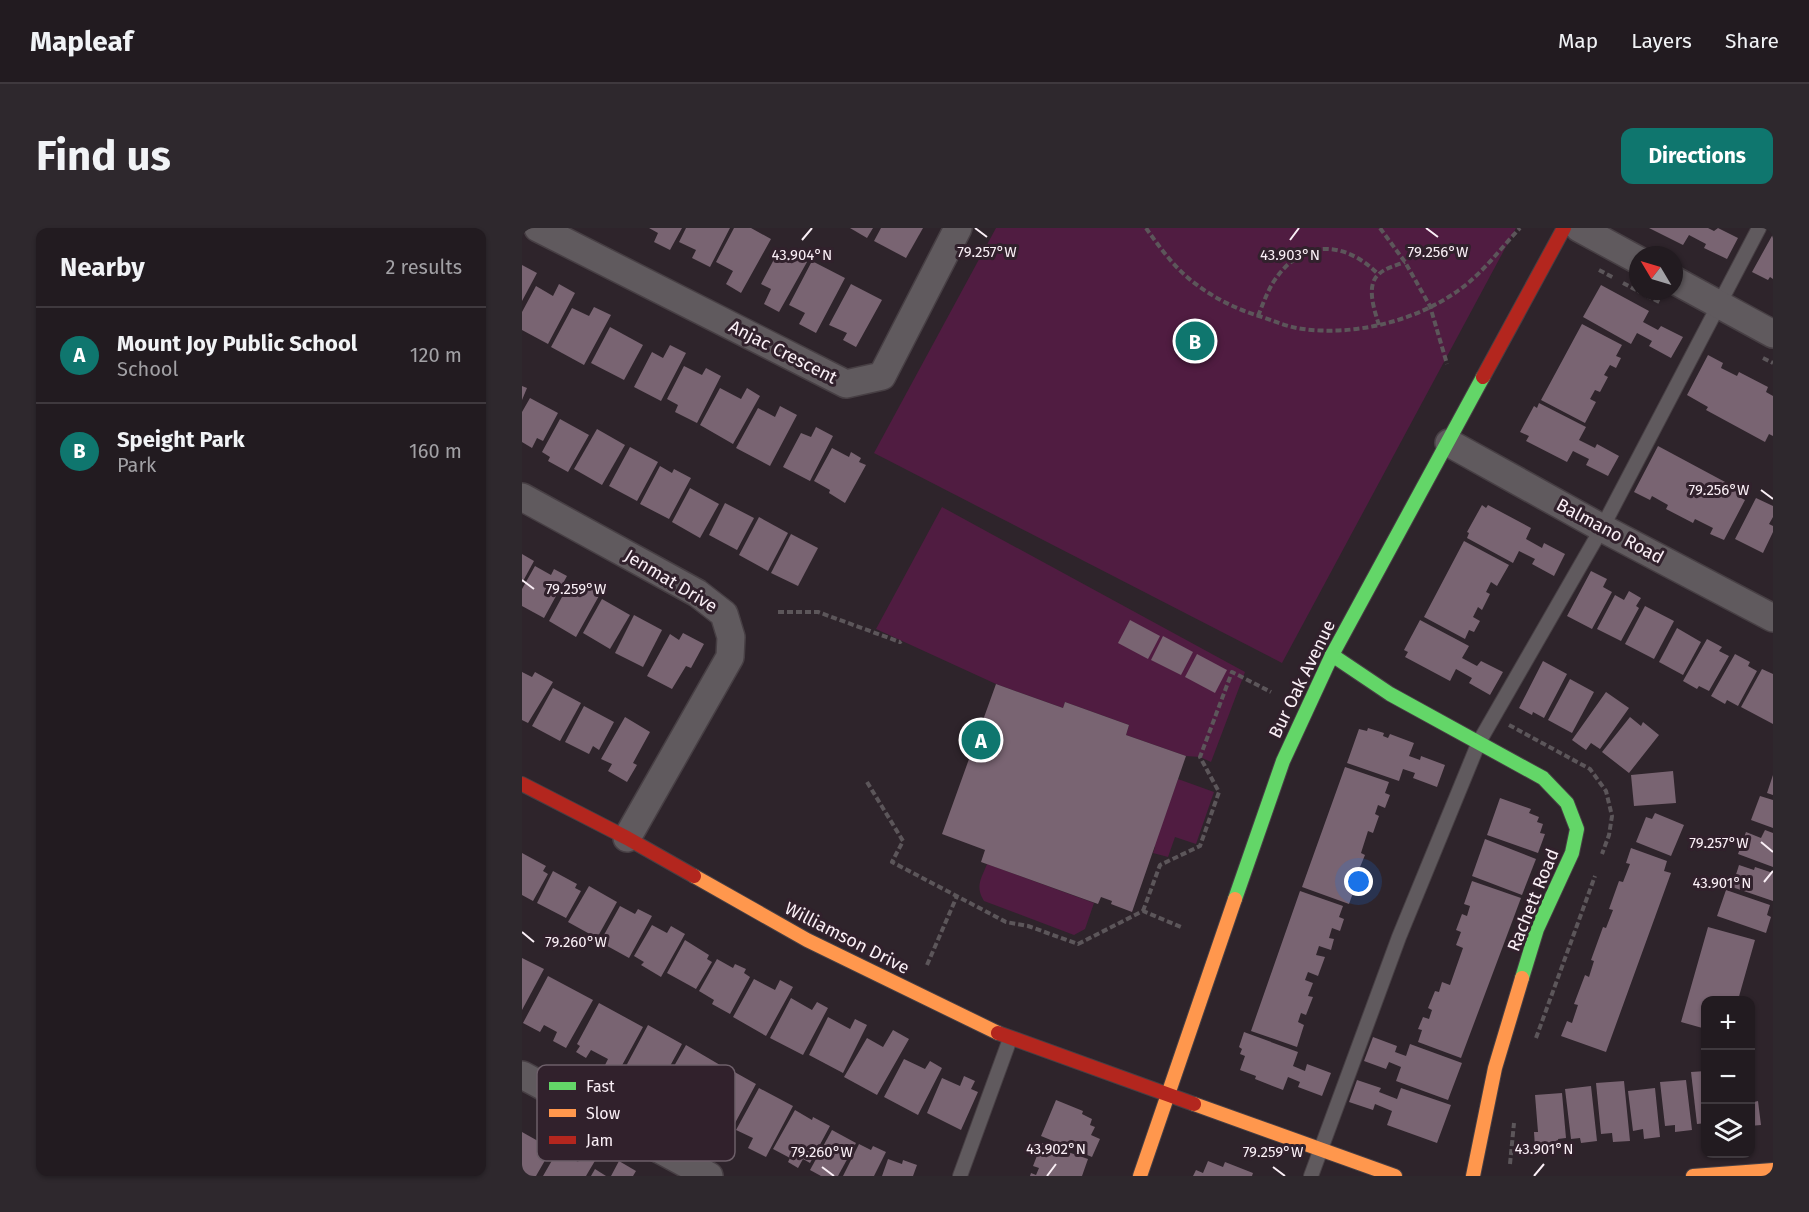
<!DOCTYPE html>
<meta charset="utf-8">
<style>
body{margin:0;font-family:"Fira Sans",sans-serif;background:#2e282d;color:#f1f3f6}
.controls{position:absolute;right:18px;bottom:18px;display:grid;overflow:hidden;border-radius:12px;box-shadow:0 2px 4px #0004}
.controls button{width:54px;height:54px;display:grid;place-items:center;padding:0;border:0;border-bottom:2px solid #3f393e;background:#221b20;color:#f1f3f6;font:30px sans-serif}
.compass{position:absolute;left:1107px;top:18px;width:54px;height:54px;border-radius:50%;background:#221b20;box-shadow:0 2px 4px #0004;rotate:308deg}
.you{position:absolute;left:837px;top:654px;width:21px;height:21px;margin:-15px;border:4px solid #fff;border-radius:50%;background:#1a73e8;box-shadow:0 0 0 9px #1a73e833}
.badge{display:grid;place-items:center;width:39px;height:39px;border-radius:50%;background:#0f766e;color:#fff;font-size:20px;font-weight:700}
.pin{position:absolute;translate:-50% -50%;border:3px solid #fff;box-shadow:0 2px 6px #0006}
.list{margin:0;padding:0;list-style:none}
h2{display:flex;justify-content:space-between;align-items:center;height:78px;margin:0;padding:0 24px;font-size:26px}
h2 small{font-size:20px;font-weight:400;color:#a2a1a5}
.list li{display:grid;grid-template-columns:39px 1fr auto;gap:18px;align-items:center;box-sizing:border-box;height:96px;padding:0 24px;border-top:2px solid #3f393e}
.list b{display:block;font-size:22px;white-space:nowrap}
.list p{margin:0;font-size:20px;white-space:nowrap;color:#a2a1a5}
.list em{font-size:20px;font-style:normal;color:#a2a1a5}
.icon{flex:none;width:33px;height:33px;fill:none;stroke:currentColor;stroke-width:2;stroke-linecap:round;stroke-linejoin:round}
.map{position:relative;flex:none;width:1251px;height:948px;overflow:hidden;border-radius:12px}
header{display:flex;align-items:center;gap:36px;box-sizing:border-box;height:84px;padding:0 30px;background:#221b20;border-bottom:2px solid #3f393e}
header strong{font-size:28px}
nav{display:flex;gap:33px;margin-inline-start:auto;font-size:21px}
.intro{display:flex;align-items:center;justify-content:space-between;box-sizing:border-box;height:144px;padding:0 36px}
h1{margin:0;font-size:42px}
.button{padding:15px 27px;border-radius:12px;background:#0f766e;color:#fff;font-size:21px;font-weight:700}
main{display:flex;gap:36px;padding:0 36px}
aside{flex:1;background:#221b20;border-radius:12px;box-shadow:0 2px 4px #0004}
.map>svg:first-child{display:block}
.green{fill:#501c41}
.building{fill:#796472}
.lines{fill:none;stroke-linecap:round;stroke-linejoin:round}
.lane-casing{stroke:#473f44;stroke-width:16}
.street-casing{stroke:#473f44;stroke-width:30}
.fast-casing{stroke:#473f44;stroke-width:16}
.slow-casing{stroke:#473f44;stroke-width:16}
.jam-casing{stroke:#473f44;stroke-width:16}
.path{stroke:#5c565a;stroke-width:4;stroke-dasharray:6 3;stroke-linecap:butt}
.lane{stroke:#605a5e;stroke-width:14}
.street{stroke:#605a5e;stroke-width:27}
.fast{stroke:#63d668;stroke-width:14}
.slow{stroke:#ff974d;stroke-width:14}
.jam{stroke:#b3261e;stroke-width:14}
.ticks{fill:none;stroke:#faeff6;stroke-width:2}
.labels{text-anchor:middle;stroke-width:6;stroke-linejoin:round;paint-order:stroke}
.street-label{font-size:18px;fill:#faeff6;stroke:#31212c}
.key{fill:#31212c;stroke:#6d5f69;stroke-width:1.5}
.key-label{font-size:16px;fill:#faeff6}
.ticks-label{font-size:15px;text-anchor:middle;fill:#faeff6;stroke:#31212c;stroke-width:6;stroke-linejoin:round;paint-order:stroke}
</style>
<header>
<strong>Mapleaf</strong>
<nav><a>Map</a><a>Layers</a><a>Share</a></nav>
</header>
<div class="intro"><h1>Find us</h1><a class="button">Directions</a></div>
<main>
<aside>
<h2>Nearby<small>2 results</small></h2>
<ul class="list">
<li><span class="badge">A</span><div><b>Mount Joy Public School</b><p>School</p></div><em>120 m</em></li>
<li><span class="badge">B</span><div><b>Speight Park</b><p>Park</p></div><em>160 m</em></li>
</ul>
</aside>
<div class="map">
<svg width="1251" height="948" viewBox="0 0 1251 948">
<rect width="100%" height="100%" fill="#2e242b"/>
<g class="green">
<polygon points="474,0 994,0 760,435 352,225"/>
<polygon points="420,279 723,444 689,534 678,529 664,528 604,507 607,497 543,474 541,480 474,456 354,401"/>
<polygon points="656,551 692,564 674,616 653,609 646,629 631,625 633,619 632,618"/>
<path d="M465,636L572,675L563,701L552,707L462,673C453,659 459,651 465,636Z"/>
</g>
<g class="building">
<polygon points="127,0 160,0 148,22 132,14 136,5"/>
<polygon points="164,0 208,0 188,39 170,30 174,22 157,14"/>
<polygon points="212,0 229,0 249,11 219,65 204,56 211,43 194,34"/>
<polygon points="328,0 351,0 345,10"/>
<polygon points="359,0 401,0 384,30 352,13"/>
<polygon points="1127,0 1186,0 1192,3 1196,0 1216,10 1205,31 1182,20 1184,16 1167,7 1161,17"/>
<polygon points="1251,6 1251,51 1248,49 1246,52 1230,44"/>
<polygon points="258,20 285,34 257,84 242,76 249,61 239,56"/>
<polygon points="290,33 323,50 294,105 277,96 283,85 267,77"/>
<polygon points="0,37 15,45 0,73"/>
<polygon points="37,56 53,65 26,116 0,102 0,84 14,58 31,68"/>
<polygon points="329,56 360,72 334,119 321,112 325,105 307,97"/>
<polygon points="1079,57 1127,83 1121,94 1136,102 1139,98 1161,109 1149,130 1127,118 1130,113 1115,105 1109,116 1061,89"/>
<polygon points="72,79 89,87 62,137 29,119 50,80 67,88"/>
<polygon points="1060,96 1100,117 1094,128 1099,130 1094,140 1088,137 1082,147 1086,149 1078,164 1073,162 1068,171 1074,174 1063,195 1019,172"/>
<polygon points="88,99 121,117 102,152 69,135"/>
<polygon points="148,117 164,125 139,173 112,159 130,124 141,130"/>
<polygon points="1186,127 1201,135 1199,140 1215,148 1217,144 1246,159 1244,164 1251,168 1251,208 1247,206 1243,214 1184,182 1186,179 1165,167"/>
<polygon points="162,138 180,147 184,140 199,148 175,195 153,184 156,177 145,171"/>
<polygon points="0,158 5,160 0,172"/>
<polygon points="198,160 219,171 225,160 238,168 211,216 178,197"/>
<polygon points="8,170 36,185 21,213 15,210 10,220 0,214 0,184"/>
<polygon points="1017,175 1064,199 1057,212 1073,220 1075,216 1097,228 1086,248 1064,237 1067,231 1051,223 1045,234 1004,213 1007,208 998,204 1012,178 1015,180"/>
<polygon points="258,178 275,187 248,238 214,220 236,180 253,189"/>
<polygon points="38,191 67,207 46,244 26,233 28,229 20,224"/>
<polygon points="294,199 311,208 288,253 261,239 279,205 289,209"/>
<polygon points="75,201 103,217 80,257 52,241"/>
<polygon points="1136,218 1218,262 1215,268 1223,272 1202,312 1188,306 1191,300 1173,291 1171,295 1144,281 1146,277 1130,268 1128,272 1112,264"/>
<polygon points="108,219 136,234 115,273 87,258"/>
<polygon points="310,220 327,229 329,224 339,230 337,234 344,237 323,275 307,265 308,262 292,253"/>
<polygon points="138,238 150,245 152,241 169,250 147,291 118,276"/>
<polygon points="168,260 197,276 178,310 150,294"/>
<polygon points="1234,270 1251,278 1251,289 1247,296 1251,298 1251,304 1241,325 1213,311"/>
<polygon points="203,275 232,290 215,322 187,307"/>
<polygon points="960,277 964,280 966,277 1009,300 1004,311 1020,320 1022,315 1043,326 1032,348 1010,336 1013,331 997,323 991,335 945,310 947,305 945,304"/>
<polygon points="237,289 266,305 246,343 217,327"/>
<polygon points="269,306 296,320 276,358 249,345"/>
<polygon points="942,313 987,337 975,358 969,354 964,364 968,366 960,382 956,379 951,389 958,393 952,404 947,402 943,411 902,389"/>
<polygon points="0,326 12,333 0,355"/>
<polygon points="13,338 29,347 32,341 45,348 22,390 0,378 0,361"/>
<polygon points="1069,343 1085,351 1081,359 1090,364 1070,401 1045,388"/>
<polygon points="47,356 60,363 63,358 78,366 54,409 27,393"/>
<polygon points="1107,363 1119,370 1114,378 1117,380 1099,413 1075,401 1093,367 1102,372"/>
<polygon points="80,371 108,387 88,421 61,405"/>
<polygon points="1123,378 1152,393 1132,431 1103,416"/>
<polygon points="112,387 140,402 121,439 93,425"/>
<polygon points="608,392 638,408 626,431 596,415"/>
<polygon points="898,392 947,418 940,430 955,438 959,433 981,444 968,467 947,455 950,450 934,441 928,453 883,429 886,424 882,422"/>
<polygon points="1155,400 1179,414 1161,447 1137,434"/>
<polygon points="161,405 182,416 169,440 164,438 150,461 125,448 148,406 157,412"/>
<polygon points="641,408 671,424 659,447 629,432"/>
<polygon points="1185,411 1200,419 1197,423 1207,428 1187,463 1177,458 1175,461 1161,453"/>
<polygon points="675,426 705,442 693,465 663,449"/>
<polygon points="1213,426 1228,434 1226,438 1235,443 1216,478 1205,472 1203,476 1189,468"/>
<polygon points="1021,433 1045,446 1022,490 1011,484 1010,487 997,480"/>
<polygon points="1240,441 1251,446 1251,496 1219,479"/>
<polygon points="0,444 10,449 13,444 31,454 6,495 0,492"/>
<polygon points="1048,451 1072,464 1050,505 1026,492"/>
<polygon points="474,456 541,480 543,474 607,497 604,507 664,528 610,684 589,676 590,673 579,669 576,676 459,634 463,622 420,606"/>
<polygon points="31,460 59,475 38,513 10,498"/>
<polygon points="1084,464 1107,480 1078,521 1069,515 1064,522 1050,512"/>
<polygon points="62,478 92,494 77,522 71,518 67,526 43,514"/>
<polygon points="103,489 128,504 111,535 115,537 105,554 86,543 90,536 79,531"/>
<polygon points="1108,489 1119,498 1121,494 1137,507 1107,545 1080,524"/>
<polygon points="846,500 862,505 861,508 866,510 868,506 892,515 887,528 898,532 899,528 923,537 915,559 891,550 893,545 881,541 877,553 825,535 837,501 845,503"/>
<polygon points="823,539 867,554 863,565 868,567 863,580 856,577 853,586 857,588 851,605 846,603 839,625 843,627 836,644 832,642 828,651 835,654 827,676 780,659"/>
<polygon points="1151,543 1154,575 1112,578 1109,547"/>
<polygon points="1251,547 1251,567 1245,565"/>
<polygon points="1238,568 1251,572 1251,600 1229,592"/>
<polygon points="978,570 1009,581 1007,585 1017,589 1015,594 1021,596 1018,605 1023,606 1016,625 965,607"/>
<polygon points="1133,585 1162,597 1149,628 1114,614 1124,589 1130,591"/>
<polygon points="1243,602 1251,605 1251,639 1216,626 1224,604 1239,610"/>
<polygon points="963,611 1014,631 1000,667 950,648"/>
<polygon points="1109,620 1145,633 1142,643 1149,645 1084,824 1039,808 1045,793 1050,795 1056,777 1052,776 1063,747 1067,749 1072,733 1069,732 1081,699 1084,700 1091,682 1087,681 1097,653 1101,654 1108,636 1104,635"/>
<polygon points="0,625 24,638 21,643 26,646 11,673 0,667"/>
<polygon points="1217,637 1232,642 1233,639 1251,645 1251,673 1210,659"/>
<polygon points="31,643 55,656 53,660 59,663 44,690 15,675"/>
<polygon points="950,653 999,670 939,830 896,814 900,802 896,801 901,789 907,791 910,782 906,780 913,763 917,764 920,754 928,757 941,720 934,717 939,704 934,702 940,686 945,688 948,678 942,676"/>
<polygon points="67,658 95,674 75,710 46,694"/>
<polygon points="1204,662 1248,677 1245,687 1249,689 1244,705 1195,688"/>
<polygon points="778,663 821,678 817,689 822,691 818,703 810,700 807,710 812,711 809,722 797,718 794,727 803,729 796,748 786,744 783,752 791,755 786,768 791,769 784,787 779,785 776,794 782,797 775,819 729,803"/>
<polygon points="98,678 113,686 116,681 130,688 107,730 78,714"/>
<polygon points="130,697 145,705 149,698 163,706 139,749 119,737 122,734 112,728"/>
<polygon points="1186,699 1233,712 1216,772 1184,772 1184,801 1159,794"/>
<polygon points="163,712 187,727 185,731 190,734 174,761 145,745"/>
<polygon points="0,730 22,741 0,782"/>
<polygon points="195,731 211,740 213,736 224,741 222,745 228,749 208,786 190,776 192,772 177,763"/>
<polygon points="26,748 71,772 44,820 31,813 35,804 22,797 18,804 1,795"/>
<polygon points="232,751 253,762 258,752 271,759 244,808 211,789"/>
<polygon points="269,770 290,782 295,774 306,780 281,827 248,810"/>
<polygon points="77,775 121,799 98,841 95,839 92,844 82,839 86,831 69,822 64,830 54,824 58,818 55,816"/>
<polygon points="306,789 328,801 333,791 345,797 321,845 287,827"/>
<polygon points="126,797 160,816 129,873 112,864 121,846 104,838"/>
<polygon points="371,802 387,811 355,867 322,849 345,810 361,819"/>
<polygon points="722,804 776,824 771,838 783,843 785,836 809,845 800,868 776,859 778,854 766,849 761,862 733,851 734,848 718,842 723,828 718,826 720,821 717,819"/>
<polygon points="851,809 875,818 873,824 884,828 888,816 940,835 926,872 874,853 879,839 867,834 864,841 842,833"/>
<polygon points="164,817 198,837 168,890 151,881 156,871 139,861"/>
<polygon points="382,831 403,841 408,833 420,840 396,887 362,869"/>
<polygon points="200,837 234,856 205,910 188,901 193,891 176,881"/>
<polygon points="1184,843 1184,895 1175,896 1169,844"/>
<polygon points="442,848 453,853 449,861 456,864 439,902 405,885 420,850 438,858"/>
<polygon points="835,852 859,860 857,864 875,871 879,860 929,877 915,915 865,897 870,883 853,876 851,882 827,874"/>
<polygon points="1164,852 1170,902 1153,904 1153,897 1143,898 1138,854"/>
<polygon points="1102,853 1108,913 1091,914 1090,905 1079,906 1074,855"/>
<polygon points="1069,858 1075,913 1059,915 1058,910 1049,911 1043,861"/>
<polygon points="237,860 271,878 244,929 226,920 231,910 214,902"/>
<polygon points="1133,860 1138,909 1122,911 1121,901 1111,903 1106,863"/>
<polygon points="1228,860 1230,860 1232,874 1236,873 1239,897 1228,898"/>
<polygon points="1040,865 1044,910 1036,911 1037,918 1013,920 1012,904 1016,904 1013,867"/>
<polygon points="534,872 561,883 560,886 570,891 568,897 573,899 569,907 578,911 570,929 519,908"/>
<polygon points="273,882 290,892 291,889 308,898 288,935 281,931 276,940 266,934 268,930 251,921"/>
<polygon points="23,900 37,908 14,948 0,948 0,904 16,913"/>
<polygon points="310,902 334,915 316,948 299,948 288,942"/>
<polygon points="520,915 566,931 560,948 508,948 509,945 514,947 517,940 511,938"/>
<polygon points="337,916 349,922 351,918 364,924 352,948 321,948"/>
<polygon points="65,920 77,926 64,948 21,948 36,922 56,934"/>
<polygon points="366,931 380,936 381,932 395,937 391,948 360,948"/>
<polygon points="97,933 114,943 111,948 89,948"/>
<polygon points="686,933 701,939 703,934 731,945 730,948 671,948 674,942 681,945"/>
<polygon points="73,941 84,948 69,948"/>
</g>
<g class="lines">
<defs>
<g id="lane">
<polyline points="438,948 488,811"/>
<polyline points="789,948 877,709 957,514 1080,300 1237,0"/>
</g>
<g id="street">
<polyline points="16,0 324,156 360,148 436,0"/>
<polyline points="1057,0 1116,32"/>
<polyline points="1152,52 1251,106"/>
<polyline points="927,215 1080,300 1251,390"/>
<polyline points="0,269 175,365 202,386 209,409 208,429 105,610"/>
<polyline points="0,847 187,948"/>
</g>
<g id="fast">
<polyline points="810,427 868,466 1021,550 1045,575 1055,601 1050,625 1015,701 1000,750"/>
<polyline points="713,671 761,533 810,427 961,149"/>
</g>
<g id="slow">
<polyline points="172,648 285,712 476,805"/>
<polyline points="672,876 873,948"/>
<polyline points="618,948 713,671"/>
<polyline points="951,948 973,840 1000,750"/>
<polyline points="1171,948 1251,942"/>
</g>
<g id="jam">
<polyline points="961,149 1042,0"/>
<polyline points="0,556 105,610 172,648"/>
<polyline points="476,805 672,876"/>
</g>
</defs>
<use href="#lane" class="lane-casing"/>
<use href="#street" class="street-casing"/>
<use href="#fast" class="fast-casing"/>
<use href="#slow" class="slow-casing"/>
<use href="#jam" class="jam-casing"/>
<g class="path">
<path d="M624,0C636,17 649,35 665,49C686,67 711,80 737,88C752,93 765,99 781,101C833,108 894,93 937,62C960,46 979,20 998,0"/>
<polyline points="858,0 883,34 908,78 925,136"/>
<polyline points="1077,42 1092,50"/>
<polyline points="1101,55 1116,63"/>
<polyline points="1116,63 1139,75"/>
<path d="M736,88C741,76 745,64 752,53C780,11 822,12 856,46"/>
<path d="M857,97C853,84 843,57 857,46C863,40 875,37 883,34"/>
<polyline points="1241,130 1251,135"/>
<polyline points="256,384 296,384 378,414 379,413"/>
<polyline points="987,497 1068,541 1084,563 1090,588 1087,607 1080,626"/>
<polyline points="345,554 381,613 370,634 484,694 506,698 556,716 621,683 659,699"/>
<polyline points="621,683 638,637 678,618 697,564 678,529 710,444 749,464"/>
<polyline points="405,737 435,668"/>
<polyline points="1014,810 1073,648"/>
<polyline points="988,936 992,895"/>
</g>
<use href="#lane" class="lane"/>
<use href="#street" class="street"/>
<use href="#fast" class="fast"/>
<use href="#slow" class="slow"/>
<use href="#jam" class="jam"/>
</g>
<path class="ticks" d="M453,0L465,9M904,0L916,9M280,12L290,0M768,12L777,0M1239,262L1251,271M0,352L12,361M1239,614L1251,624M1242,654L1251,643M0,704L12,714M300,939L312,948M751,939L763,948M525,948L534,936M1012,948L1022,936"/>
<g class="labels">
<g class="street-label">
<text transform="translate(261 124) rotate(27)" y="6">Anjac Crescent</text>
<text transform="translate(1088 303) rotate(28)" y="6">Balmano Road</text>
<text transform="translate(149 353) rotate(31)" y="6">Jenmat Drive</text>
<text transform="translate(780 451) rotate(-64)" y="6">Bur Oak Avenue</text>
<text transform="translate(1011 672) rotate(-68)" y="6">Rachett Road</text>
<text transform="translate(325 710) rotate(27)" y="6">Williamson Drive</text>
</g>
</g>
<rect x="15" y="837" width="198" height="96" rx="9" class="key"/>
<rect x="27" y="854" width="27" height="8" fill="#63d668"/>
<rect x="27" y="881" width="27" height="8" fill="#ff974d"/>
<rect x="27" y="908" width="27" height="8" fill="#b3261e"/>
<g class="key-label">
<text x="64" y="864">Fast</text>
<text x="64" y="891">Slow</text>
<text x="64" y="918">Jam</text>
</g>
<g class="ticks-label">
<text x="465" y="29">79.257°W</text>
<text x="916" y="29">79.256°W</text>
<text x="280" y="32">43.904°N</text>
<text x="768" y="32">43.903°N</text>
<text x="1197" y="267">79.256°W</text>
<text x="54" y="366">79.259°W</text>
<text x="1197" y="620">79.257°W</text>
<text x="1200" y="660">43.901°N</text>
<text x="54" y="719">79.260°W</text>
<text x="534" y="926">43.902°N</text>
<text x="1022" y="926">43.901°N</text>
<text x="300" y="929">79.260°W</text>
<text x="751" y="929">79.259°W</text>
</g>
</svg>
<div class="controls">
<button>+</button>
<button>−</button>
<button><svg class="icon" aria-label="layers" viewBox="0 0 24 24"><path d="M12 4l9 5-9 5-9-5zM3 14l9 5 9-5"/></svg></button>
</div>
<svg class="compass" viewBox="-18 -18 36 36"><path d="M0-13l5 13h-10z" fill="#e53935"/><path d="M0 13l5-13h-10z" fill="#a2a1a5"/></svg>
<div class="you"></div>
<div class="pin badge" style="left:459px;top:512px">A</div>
<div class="pin badge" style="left:673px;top:113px">B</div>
</div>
</main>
